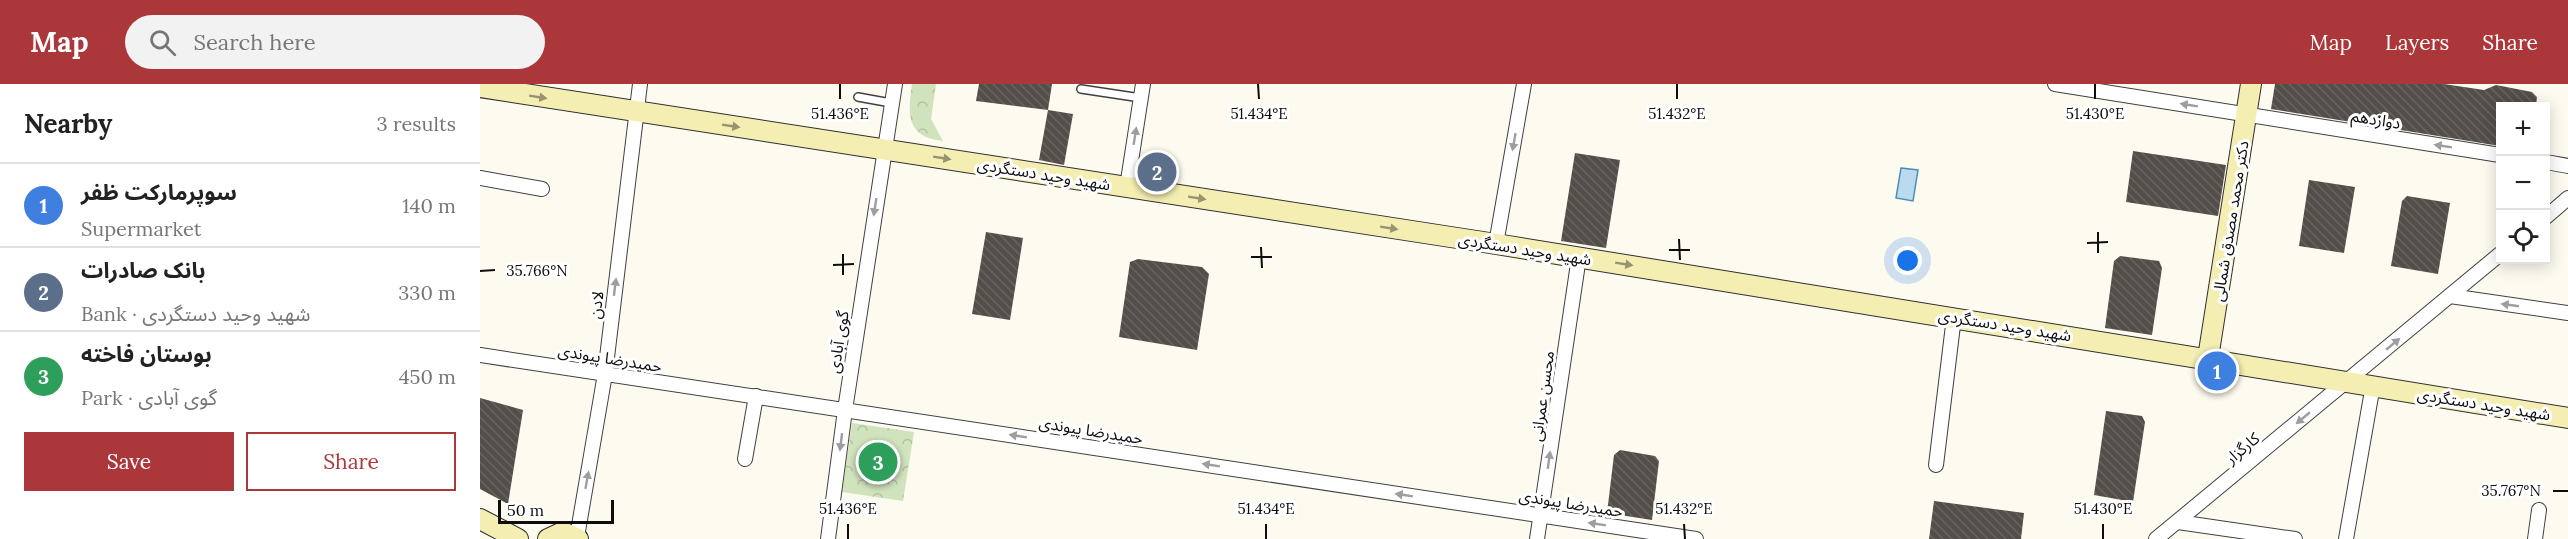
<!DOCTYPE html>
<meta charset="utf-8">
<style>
body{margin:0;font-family:Lora,"Noto Sans Arabic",serif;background:#f2f2f2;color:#222}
.controls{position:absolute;right:18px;top:18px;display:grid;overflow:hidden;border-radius:0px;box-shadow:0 3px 15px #0003}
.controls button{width:54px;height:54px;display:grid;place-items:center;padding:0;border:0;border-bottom:2px solid #e0e0e0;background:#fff;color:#222;font:30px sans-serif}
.scale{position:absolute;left:18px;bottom:15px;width:116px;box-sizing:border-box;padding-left:6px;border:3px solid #0d0d0d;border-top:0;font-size:16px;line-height:21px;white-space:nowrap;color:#0d0d0d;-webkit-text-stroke:4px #fff;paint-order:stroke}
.you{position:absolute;left:1428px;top:177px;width:21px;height:21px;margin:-15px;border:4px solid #fff;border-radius:50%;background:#1a73e8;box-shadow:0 0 0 9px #1a73e833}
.badge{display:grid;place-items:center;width:39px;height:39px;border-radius:50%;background:#ab373b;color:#fff;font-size:20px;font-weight:700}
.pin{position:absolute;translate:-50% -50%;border:3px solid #fff;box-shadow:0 2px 6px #0006}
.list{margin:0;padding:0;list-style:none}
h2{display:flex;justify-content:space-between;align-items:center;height:78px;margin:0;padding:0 24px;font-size:26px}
h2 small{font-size:20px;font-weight:400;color:#767676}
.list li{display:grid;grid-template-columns:39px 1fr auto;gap:18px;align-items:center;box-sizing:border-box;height:84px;padding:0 24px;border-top:2px solid #e0e0e0}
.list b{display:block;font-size:22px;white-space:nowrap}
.list p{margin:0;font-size:20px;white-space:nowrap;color:#767676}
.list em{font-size:20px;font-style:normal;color:#767676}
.actions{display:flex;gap:12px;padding:18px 24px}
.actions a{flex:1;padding:14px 0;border:2px solid #ab373b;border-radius:0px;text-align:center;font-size:21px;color:#ab373b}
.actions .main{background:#ab373b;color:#fff}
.icon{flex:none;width:33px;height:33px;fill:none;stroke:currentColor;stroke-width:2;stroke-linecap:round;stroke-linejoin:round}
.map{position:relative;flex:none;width:2088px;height:455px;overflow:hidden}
header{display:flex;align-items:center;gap:36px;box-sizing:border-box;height:84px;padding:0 30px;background:#ab373b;color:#fff}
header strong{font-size:28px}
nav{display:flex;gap:33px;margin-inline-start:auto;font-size:21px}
.search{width:420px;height:54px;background:#f2f2f2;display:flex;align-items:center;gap:15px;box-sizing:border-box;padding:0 21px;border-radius:33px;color:#767676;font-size:22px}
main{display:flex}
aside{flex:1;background:#fff}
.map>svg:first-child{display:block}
.park{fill:url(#park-crowns)}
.water{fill:#badaee;stroke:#4a8dbb;stroke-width:1.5}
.building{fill:url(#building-back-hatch)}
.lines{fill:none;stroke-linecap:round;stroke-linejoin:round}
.lane-casing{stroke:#404040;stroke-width:10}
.street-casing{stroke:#404040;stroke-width:16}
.secondary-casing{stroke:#2f2f2f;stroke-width:22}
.lane{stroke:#fff;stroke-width:7}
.street{stroke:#fff;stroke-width:14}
.secondary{stroke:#f5eeb2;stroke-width:20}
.oneway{fill:#989470}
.oneway2{fill:#9e9e9e}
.ticks{fill:none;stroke:#0d0d0d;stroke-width:2}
.labels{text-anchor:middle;stroke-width:6;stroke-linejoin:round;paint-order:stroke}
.street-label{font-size:16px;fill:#0d0d0d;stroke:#fff}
.ticks-label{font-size:15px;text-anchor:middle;fill:#0d0d0d;stroke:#fff;stroke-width:6;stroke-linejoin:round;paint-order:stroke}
</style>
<header>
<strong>Map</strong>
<div class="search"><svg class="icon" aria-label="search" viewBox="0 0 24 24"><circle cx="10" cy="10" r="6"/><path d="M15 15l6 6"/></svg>Search here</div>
<nav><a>Map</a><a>Layers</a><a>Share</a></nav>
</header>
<main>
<aside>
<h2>Nearby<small>3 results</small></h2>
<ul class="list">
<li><span class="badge" style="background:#3f7fe0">1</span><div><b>سوپرمارکت ظفر</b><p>Supermarket</p></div><em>140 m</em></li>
<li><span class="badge" style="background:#5c6f8a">2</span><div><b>بانک صادرات</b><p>Bank · شهید وحید دستگردی</p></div><em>330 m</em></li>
<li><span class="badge" style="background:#2e9e5b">3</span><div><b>بوستان فاخته</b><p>Park · گوی آبادی</p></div><em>450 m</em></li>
</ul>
<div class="actions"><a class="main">Save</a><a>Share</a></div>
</aside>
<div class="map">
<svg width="2088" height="455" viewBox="0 0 2088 455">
<defs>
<pattern id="park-crowns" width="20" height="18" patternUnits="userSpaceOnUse" patternTransform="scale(1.5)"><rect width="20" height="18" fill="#d0e3bd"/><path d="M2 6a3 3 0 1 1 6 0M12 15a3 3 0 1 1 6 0" fill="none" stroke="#b1c2a1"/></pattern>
<pattern id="building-back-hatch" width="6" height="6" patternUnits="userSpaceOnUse" patternTransform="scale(1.5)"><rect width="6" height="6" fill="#544e4b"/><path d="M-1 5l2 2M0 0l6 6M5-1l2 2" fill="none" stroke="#686360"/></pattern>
</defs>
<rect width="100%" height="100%" fill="#fdfaef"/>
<g class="park">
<path d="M432,0H456L451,35L463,57C425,53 428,29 432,0Z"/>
<polygon points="372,339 434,348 423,417 362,408"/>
</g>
<polygon class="water" points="1421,84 1438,86 1433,117 1416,114"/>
<g class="building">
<polygon points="499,0 572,0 568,26 496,17"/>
<polygon points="1795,0 1964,0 2004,6 2016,1 2052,8 2057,13 2056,22 2020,22 2020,62 1791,25"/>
<polygon points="568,26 593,30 584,81 559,76"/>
<polygon points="1653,67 1746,81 1738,132 1646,118"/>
<polygon points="1095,69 1140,76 1126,164 1081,157"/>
<polygon points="1829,96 1875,103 1864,169 1819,162"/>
<polygon points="1927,112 1970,119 1958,190 1911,182 1922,117"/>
<polygon points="506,148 543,154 530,236 492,230"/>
<polygon points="1640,172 1679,177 1682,184 1672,251 1625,244 1634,177"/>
<polygon points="658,175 722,183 729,190 717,266 639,253 650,178"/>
<polygon points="0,314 43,326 28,420 0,405"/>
<polygon points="1626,327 1662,332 1665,338 1653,418 1614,411"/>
<polygon points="1140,366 1175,372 1179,377 1172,436 1127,429 1134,371"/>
<polygon points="1454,417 1544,429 1541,455 1449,455"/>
</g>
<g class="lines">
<defs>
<g id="lane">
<polyline points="601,5 661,14"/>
<polyline points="378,13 411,19"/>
</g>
<g id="street">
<polyline points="1575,0 2020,71"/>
<polyline points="2066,78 2088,82"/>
<polyline points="0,94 62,105"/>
<polyline points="647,103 663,0"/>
<polyline points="2066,133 2088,114"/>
<polyline points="1016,160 1044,0"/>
<polyline points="1970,212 2088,229"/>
<polyline points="0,271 1216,455"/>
<polyline points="265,375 276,312"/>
<polyline points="1456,381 1474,233"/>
<polyline points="1698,438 1815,455"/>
<polyline points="97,453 125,290 160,0"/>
<polyline points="348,455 365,326 415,0"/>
<polyline points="1057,455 1099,173"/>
<polyline points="1676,455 2020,170"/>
<polyline points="1866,455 1893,301"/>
<polyline points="2055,455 2059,426"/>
</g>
<g id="secondary">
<polyline points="0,3 1016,160 2088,334"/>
<polyline points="1728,274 1771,0"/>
<polyline points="0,435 38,455"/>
<polyline points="68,455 83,448 98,455"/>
</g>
</defs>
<use href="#lane" class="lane-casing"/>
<use href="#street" class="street-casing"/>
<use href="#secondary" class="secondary-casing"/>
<use href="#lane" class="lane"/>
<use href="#street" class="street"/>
<use href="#secondary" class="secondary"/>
</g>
<defs><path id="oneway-solid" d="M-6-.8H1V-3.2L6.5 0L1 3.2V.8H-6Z" transform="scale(1.5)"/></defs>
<g class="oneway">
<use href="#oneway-solid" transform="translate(58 13) rotate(9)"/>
<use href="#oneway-solid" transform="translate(251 42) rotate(9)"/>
<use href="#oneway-solid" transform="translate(462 74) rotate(9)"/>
<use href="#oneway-solid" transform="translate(717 114) rotate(9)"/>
<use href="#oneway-solid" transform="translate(909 144) rotate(9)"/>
<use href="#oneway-solid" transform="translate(1144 180) rotate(9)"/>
</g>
<g class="oneway2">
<use href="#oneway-solid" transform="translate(1709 21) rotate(-171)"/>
<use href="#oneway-solid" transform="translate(655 52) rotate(-81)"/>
<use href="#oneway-solid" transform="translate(1034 58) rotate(100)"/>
<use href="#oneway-solid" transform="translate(1963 62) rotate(-171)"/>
<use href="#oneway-solid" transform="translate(395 123) rotate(99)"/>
<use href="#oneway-solid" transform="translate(135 203) rotate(-83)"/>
<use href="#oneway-solid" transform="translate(2030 221) rotate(-172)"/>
<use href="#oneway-solid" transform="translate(1913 260) rotate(-40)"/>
<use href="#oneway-solid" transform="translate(1823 334) rotate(140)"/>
<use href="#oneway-solid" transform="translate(538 352) rotate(-171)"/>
<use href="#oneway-solid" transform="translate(361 358) rotate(97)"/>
<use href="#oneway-solid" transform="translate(1069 376) rotate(-82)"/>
<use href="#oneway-solid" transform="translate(731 381) rotate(-171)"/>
<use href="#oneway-solid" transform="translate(107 396) rotate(-80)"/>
<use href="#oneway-solid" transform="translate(924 411) rotate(-171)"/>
<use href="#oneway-solid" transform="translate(1117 440) rotate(-171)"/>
</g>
<path class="ticks" d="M360,0V15M778,0L779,15M1197,0V15M1615,0V15M1618,148V169M1199,155L1200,176M1607,159L1628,158M781,163L782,184M1189,166H1210M363,170V191M771,173H792M353,181L374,180M0,187L15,186M2073,407H2088M368,440V455M786,440V455M1204,440L1205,455M1623,440V455"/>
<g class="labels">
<g class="street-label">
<text transform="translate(1896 35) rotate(9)" y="6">دوازدهم</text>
<text transform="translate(564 90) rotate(9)" y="6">شهید وحید دستگردی</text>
<text transform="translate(1750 137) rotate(-81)" y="6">دکتر محمد مصدق شمالی</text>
<text transform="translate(1045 165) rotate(9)" y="6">شهید وحید دستگردی</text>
<text transform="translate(116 221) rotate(-83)" y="6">لادن</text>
<text transform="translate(1525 241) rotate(9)" y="6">شهید وحید دستگردی</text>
<text transform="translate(358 258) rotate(-81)" y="6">گوی آبادی</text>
<text transform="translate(130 274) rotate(9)" y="6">حمیدرضا پیوندی</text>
<text transform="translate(1062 312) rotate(-82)" y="6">محسن عمرانی</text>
<text transform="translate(2004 320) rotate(9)" y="6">شهید وحید دستگردی</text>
<text transform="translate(611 346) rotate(9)" y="6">حمیدرضا پیوندی</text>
<text transform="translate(1762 364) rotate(-40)" y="6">کارگزار</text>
<text transform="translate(1091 419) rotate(9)" y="6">حمیدرضا پیوندی</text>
</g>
</g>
<g class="ticks-label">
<text x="360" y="35">51.436°E</text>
<text x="779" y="35">51.434°E</text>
<text x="1197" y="35">51.432°E</text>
<text x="1615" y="35">51.430°E</text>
<text x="57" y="192">35.766°N</text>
<text x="2031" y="412">35.767°N</text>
<text x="368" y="430">51.436°E</text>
<text x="786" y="430">51.434°E</text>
<text x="1204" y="430">51.432°E</text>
<text x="1623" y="430">51.430°E</text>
</g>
</svg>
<div class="controls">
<button>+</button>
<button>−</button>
<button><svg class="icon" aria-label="locate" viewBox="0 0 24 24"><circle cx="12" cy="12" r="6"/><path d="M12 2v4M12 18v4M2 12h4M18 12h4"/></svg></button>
</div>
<div class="scale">50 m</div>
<div class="you"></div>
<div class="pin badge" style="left:1737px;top:287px;background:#3f7fe0">1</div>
<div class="pin badge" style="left:677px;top:88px;background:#5c6f8a">2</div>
<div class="pin badge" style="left:398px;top:378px;background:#2e9e5b">3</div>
</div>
</main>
